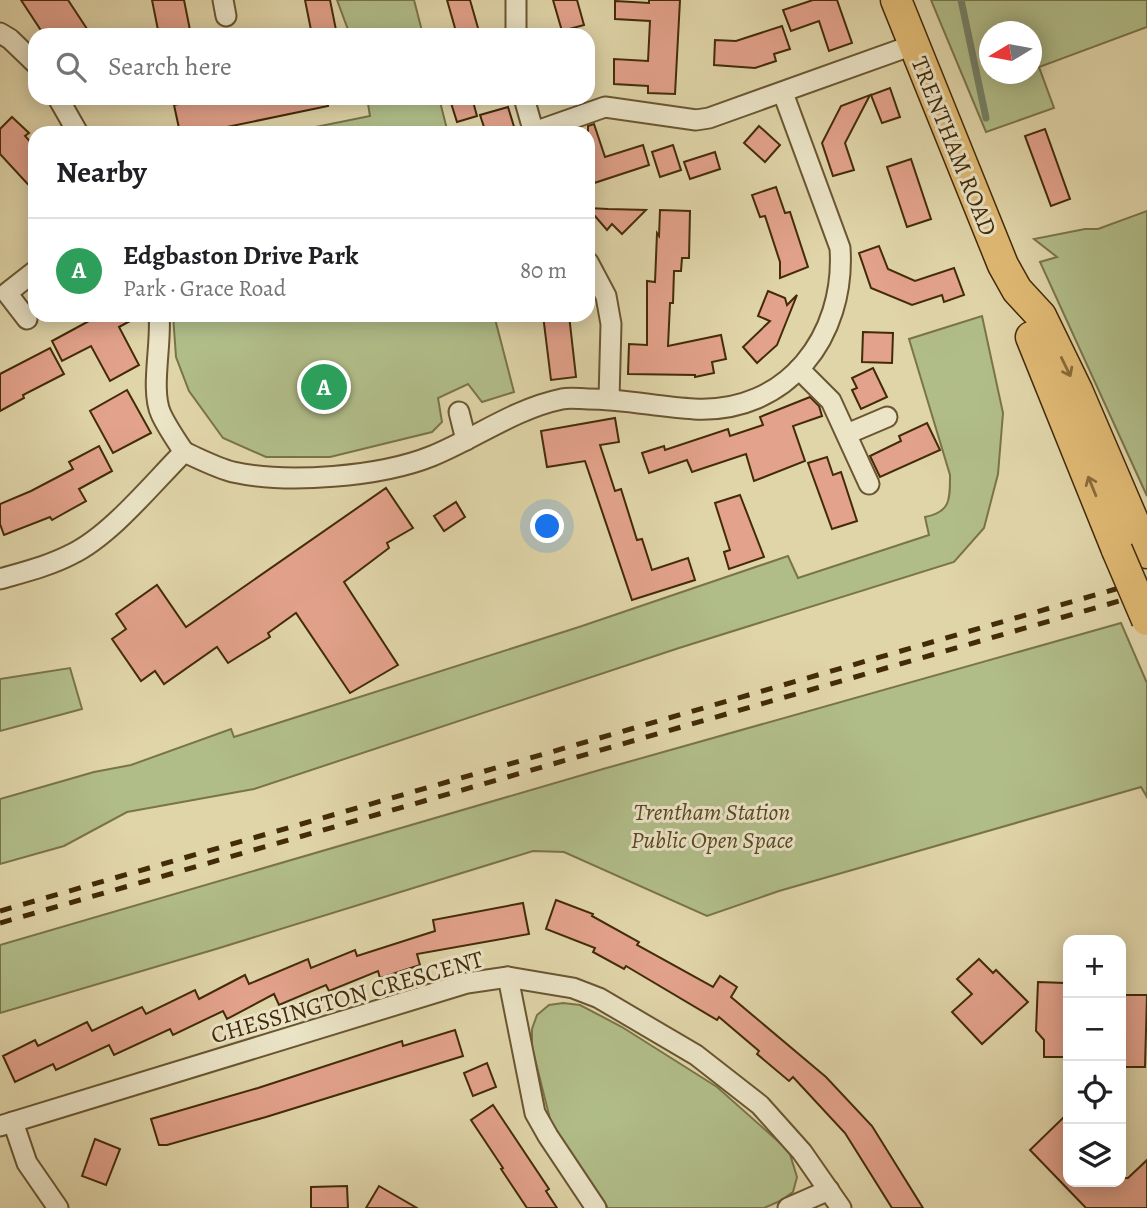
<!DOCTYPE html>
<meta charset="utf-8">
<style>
body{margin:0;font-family:Alegreya,serif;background:#f6f6f6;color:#202124}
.controls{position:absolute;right:21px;bottom:21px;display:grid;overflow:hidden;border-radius:14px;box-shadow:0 4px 18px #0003}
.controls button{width:63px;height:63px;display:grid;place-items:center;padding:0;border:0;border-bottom:2px solid #e0e0e0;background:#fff;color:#202124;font:35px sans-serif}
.compass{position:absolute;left:979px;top:21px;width:63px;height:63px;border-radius:50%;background:#fff;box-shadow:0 4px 18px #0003;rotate:260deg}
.you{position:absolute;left:548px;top:527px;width:24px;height:24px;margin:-18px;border:5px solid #fff;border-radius:50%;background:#1a73e8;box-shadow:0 0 0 10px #1a73e833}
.badge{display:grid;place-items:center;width:46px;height:46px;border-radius:50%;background:#0f766e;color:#fff;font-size:23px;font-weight:700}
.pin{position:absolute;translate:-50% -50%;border:4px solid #fff;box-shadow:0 2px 7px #0006}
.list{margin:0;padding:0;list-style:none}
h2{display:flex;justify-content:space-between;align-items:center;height:91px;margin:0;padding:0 28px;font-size:30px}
h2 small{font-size:23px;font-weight:400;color:#757577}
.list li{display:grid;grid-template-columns:46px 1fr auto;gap:21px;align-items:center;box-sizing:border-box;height:105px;padding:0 28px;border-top:2px solid #e0e0e0}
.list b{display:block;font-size:26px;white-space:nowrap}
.list p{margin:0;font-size:23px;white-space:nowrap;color:#757577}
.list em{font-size:23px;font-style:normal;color:#757577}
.icon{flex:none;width:38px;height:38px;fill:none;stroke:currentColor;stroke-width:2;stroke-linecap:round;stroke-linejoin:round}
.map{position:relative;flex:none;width:1147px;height:1208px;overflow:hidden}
.search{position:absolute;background:#fff;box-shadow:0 4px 18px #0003;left:28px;top:28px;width:567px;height:77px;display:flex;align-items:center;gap:18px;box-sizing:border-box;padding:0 24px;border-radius:21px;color:#757577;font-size:26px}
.panel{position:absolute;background:#fff;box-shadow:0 4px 18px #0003;left:28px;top:126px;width:567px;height:196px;border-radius:21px}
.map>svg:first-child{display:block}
.green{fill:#b1bd89;stroke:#7a7449;stroke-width:2;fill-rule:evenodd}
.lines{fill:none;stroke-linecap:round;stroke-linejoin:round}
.stream{stroke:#748066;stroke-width:7}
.building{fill:#e3a28c;stroke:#432b09;stroke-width:2}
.street-casing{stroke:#6a5631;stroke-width:23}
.primary-casing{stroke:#432b09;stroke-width:33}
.street{stroke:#ebe4c7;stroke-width:19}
.primary{stroke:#e0ba74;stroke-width:30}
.rail{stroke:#432b09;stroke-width:5;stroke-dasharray:12 12;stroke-linecap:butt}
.primary-bridge-casing{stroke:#432b09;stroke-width:33;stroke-linecap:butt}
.primary-bridge{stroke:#e0ba74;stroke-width:30}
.oneway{stroke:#8a6b39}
.labels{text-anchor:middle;stroke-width:6;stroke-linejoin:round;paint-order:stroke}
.street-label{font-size:24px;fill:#432b09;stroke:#ebe4c7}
.park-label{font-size:24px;font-style:italic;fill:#594823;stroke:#ebe4c7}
</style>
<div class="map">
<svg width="1147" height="1208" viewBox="0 0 1147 1208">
<rect width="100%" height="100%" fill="#e0d5a9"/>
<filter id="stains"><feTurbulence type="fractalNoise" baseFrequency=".00286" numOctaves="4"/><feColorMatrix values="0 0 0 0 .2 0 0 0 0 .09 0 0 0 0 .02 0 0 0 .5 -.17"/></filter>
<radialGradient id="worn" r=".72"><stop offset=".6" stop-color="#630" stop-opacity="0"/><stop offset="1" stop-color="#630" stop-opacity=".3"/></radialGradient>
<g class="green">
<polygon points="337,0 414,0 423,35 350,35"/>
<path d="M931,0H1147V27L1039,67L1054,108L986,132ZM990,32H1032V74H990Z"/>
<polygon points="367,98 439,98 448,133 286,133 370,116"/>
<polygon points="1147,211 1147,496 1040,262 1057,257 1034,239 1085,229 1098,229"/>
<polygon points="173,315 494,315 514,392 482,402 468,384 438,398 442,422 432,432 330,457 266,457 223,438 189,391 176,357"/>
<path d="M982,316L1003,413L998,474L984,528L954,562L679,648L254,789L127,812L64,846L0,864V799L94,772L131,765L231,729L234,737L579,627L788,556L798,578L929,535L925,517C951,512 950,499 950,475L909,339Z"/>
<polygon points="1121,623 1147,683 1147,797 1141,787 779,891 707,916 564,852 533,851 216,949 0,1013 0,945 603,769"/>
<polygon points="70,668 82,709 0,731 0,679"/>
<polygon points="563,1003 580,1005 622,1027 717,1087 789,1151 797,1177 793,1192 780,1201 764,1208 608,1208 551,1123 532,1047 532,1029 537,1015 549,1005"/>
</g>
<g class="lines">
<polyline class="stream" points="961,0 986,118"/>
</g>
<g class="building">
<polygon points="21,0 68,0 91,35 44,35"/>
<polygon points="152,0 184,0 190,30 159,35"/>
<polygon points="305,0 330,0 337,35 312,35"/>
<polygon points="447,0 470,0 480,35 457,35"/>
<polygon points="553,0 577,0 584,25 562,31"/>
<polygon points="649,0 680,0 675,94 648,93 648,86 614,84 614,59 648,61 650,21 615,19 615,1 649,3"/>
<polygon points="813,0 837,0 852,43 829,51 819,21 791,31 783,10"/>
<polygon points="782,26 790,49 774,54 776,61 755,68 714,65 715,40 736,41"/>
<polygon points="890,88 900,117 882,123 871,95"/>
<polygon points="870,95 845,143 854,170 833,176 822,143 841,106"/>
<polygon points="206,98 327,98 328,106 198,133 180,133 174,105"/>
<polygon points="472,98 477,116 457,122 451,103"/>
<polygon points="508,107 516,133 486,133 480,115"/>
<polygon points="12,117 29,133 25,136 35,147 35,192 0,154 0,129"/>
<polygon points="594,124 605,157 643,145 649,165 588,185 588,126"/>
<polygon points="759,126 780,145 765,162 744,143"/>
<polygon points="1045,129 1070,199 1051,206 1025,136"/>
<polygon points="673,145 681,170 660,177 652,152"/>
<polygon points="715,152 720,169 690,179 684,162"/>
<polygon points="911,159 931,219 907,227 887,167"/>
<polygon points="776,187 785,213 790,212 808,267 780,278 780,262 765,216 760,217 752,195"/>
<polygon points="588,208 608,209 646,210 622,234 612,224 607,230"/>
<polygon points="660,210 690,211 689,258 682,258 681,271 674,271 673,303 670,303 668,346 721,335 726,359 712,362 714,373 695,377 695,375 628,374 629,344 647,345 647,281 655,282 657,233 659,236"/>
<polygon points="879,246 888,269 915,281 954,268 964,295 944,302 942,295 912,305 871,288 859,253"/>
<polygon points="768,291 785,298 787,305 797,295 777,345 757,363 743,347 770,321 758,316"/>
<polygon points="100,315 141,315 119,327 139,365 110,381 91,346 62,361 52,341"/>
<polygon points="543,315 569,315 576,377 551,380"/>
<polygon points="863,332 893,333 892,363 862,362"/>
<polygon points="50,348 64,374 23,395 24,398 0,411 0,374"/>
<polygon points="873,368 887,397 861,409 852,390 857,388 852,378"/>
<polygon points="127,390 151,433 113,453 90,411"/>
<polygon points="810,397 819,406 822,416 793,426 805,461 754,481 746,454 692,472 687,460 649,473 642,453 664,446 665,450 728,429 730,436 763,425 760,417"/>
<polygon points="615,418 619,442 600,445 615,491 621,489 637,540 642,539 652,570 688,558 695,580 632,600 585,461 547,467 541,431"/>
<polygon points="927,423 940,450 880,477 870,456 901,441 899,436"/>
<polygon points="99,446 112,471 79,489 86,501 52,520 50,517 4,535 0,524 0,504 31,491 73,469 69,462"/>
<polygon points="827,457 833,475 841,472 857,521 832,529 808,463"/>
<polygon points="386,488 413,528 387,543 389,548 344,582 398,665 350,693 296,613 268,633 270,637 228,663 217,647 164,684 155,671 141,681 112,639 126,629 116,614 157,585 186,627"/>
<polygon points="740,495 764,557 729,569 724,552 730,550 715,503"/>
<polygon points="456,502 465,517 444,531 434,516"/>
<polygon points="556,900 593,914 592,916 639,942 637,945 713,987 720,976 737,987 731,997 826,1077 872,1126 923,1208 892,1208 845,1133 793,1077 789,1081 757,1054 759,1051 719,1017 717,1020 626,966 624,969 593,952 595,948 546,929"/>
<polygon points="523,903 529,934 417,954 420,965 380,978 378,971 329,991 326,985 279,1005 274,994 227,1019 223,1011 173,1035 170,1029 114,1055 109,1045 56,1070 53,1064 15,1082 3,1056 35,1040 38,1046 87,1022 92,1031 142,1007 146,1014 195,990 199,999 245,975 249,984 308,959 311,968 355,950 357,956 435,931 433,920"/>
<polygon points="979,959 993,973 996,970 1028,1002 982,1044 952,1012 972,994 957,979"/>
<polygon points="1038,982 1065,983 1065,993 1068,993 1068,1057 1044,1057 1044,1040 1036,1031"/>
<polygon points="1121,995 1147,995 1145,1067 1121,1067"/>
<polygon points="455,1030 463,1056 266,1117 167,1145 159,1145 151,1119 258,1088 402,1041 403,1046"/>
<polygon points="487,1063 496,1087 473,1096 464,1073"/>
<polygon points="493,1105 549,1189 546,1191 557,1208 527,1208 501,1169 503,1168 471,1120"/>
<polygon points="1068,1113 1068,1182 1121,1182 1121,1178 1128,1178 1147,1160 1147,1208 1086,1208 1030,1150"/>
<polygon points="95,1139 120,1149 106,1185 82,1176"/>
<polygon points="347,1186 348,1208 311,1208 311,1187"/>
<polygon points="379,1186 417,1208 366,1208"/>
</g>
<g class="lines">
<defs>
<g id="street">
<polyline points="223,0 226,16"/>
<polyline points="516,0 516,35"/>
<polyline points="0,33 10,39 35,63"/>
<polyline points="58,98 78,133"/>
<polyline points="524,98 534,133"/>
<polyline points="534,132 605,107 696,120 709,118 913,45"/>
<polyline points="588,262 606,296 611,324 609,399"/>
<path d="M159,315C162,343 150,390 161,414C167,427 176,440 184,452"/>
<polyline points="27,319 7,293 35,271"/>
<polyline points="799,369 831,401 869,484"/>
<polyline points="459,412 466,440"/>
<polyline points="847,434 887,417"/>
<path d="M184,452C200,459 217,468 233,472C287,484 380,477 432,456C476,438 514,409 562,399C570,397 580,399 588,399C624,399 658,407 694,409C787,414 846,336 840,248L783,93"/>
<path d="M0,579C24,572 49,566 72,554C111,535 152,484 184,452"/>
<polyline points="508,977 535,1113 548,1136 596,1208"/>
<polyline points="13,1122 27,1163 58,1208"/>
<polyline points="0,1126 467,983 508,977 573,988 599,998 696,1055 760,1105 802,1152 841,1208"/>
<polyline points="788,1208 829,1190"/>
</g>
<g id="primary">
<polyline points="896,0 1003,265 1017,290 1041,316 1077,390 1147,553"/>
<polyline points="1031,337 1117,550"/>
</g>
</defs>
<use href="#street" class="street-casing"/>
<use href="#primary" class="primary-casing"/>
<use href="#street" class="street"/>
<use href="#primary" class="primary"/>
<g class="rail">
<polyline points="0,911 1147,580"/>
<polyline points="0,923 1147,593"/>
</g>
<defs>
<polyline id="primary-bridge" points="1117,550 1147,620"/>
</defs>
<use href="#primary-bridge" class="primary-bridge-casing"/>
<use href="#primary-bridge" class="primary-bridge"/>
</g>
<defs><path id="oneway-shaft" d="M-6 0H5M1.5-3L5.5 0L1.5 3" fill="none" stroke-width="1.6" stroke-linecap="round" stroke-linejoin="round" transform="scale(1.75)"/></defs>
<g class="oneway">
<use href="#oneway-shaft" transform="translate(1066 367) rotate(64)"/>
<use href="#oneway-shaft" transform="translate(1092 486) rotate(-112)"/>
</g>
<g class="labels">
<g class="street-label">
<text transform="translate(954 146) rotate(68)" y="8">TRENTHAM ROAD</text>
<text transform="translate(347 997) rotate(-16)" y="8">CHESSINGTON CRESCENT</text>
</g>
<g class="park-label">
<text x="712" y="820">Trentham Station<tspan x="712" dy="28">Public Open Space</tspan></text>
</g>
</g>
<rect width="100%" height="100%" filter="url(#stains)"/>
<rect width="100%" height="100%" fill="url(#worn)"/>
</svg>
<div class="controls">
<button>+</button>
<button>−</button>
<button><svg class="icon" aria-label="locate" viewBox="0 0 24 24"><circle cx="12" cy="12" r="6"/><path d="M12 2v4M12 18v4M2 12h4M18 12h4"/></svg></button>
<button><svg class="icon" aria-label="layers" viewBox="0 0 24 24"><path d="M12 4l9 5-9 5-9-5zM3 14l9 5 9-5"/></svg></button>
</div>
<svg class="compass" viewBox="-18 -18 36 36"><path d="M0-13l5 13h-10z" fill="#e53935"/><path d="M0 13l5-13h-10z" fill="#757577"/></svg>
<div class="you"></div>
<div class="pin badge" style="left:324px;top:387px;background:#2e9e5b">A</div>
<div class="search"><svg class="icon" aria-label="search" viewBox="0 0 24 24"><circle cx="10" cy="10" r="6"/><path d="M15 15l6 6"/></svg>Search here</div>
<section class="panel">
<h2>Nearby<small></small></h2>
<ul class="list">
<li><span class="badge" style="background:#2e9e5b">A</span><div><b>Edgbaston Drive Park</b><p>Park · Grace Road</p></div><em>80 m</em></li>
</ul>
</section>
</div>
